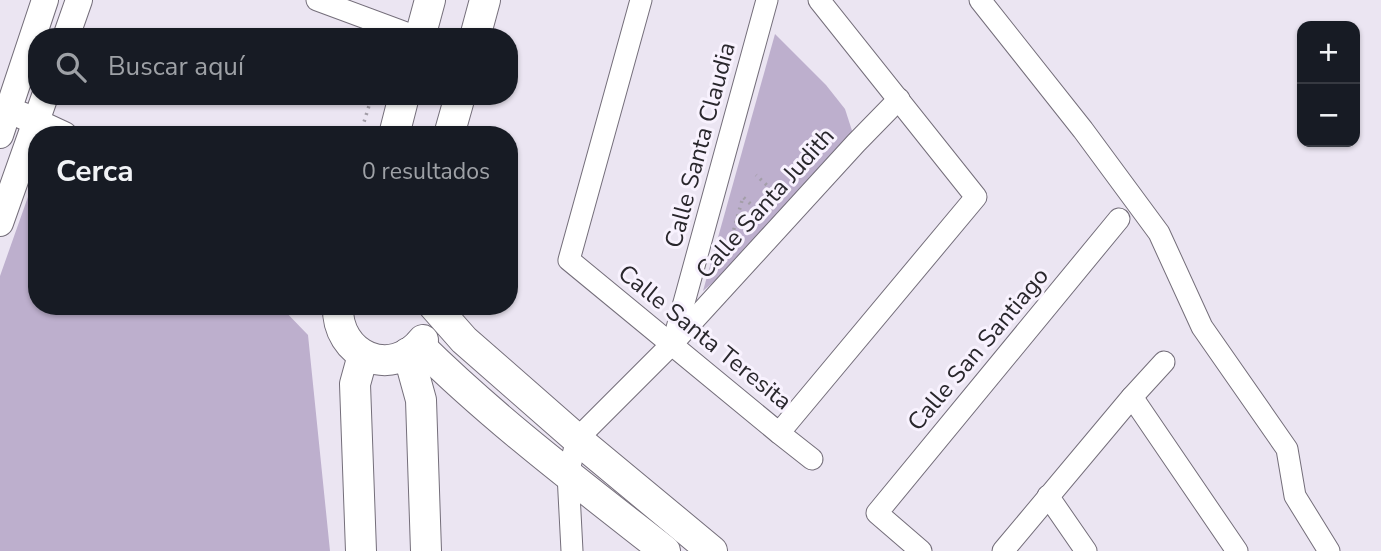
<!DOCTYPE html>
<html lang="es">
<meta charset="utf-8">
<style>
body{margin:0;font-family:"Nunito Sans",sans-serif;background:#242831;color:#f1f3f6}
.controls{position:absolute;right:21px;top:21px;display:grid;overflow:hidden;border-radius:14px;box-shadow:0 2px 5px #0004}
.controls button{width:63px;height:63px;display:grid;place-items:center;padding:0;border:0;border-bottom:2px solid #363941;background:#171b24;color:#f1f3f6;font:35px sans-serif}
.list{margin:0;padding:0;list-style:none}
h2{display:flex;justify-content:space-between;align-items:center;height:91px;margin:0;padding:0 28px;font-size:30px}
h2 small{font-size:23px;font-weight:400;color:#9ea1a6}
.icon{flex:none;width:38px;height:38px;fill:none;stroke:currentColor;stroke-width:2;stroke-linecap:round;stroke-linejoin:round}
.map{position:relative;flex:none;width:1381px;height:551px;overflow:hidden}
.search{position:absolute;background:#171b24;box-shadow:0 2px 5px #0004;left:28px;top:28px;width:490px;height:77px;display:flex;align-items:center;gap:18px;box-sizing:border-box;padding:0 24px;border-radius:28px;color:#9ea1a6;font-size:26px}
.panel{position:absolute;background:#171b24;box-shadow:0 2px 5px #0004;left:28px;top:126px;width:490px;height:189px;border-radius:28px}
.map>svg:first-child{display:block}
.green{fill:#bdafcd}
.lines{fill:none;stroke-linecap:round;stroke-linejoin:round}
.minor-casing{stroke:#746e7a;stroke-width:23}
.tertiary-casing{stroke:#746e7a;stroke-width:28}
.secondary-casing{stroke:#746e7a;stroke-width:32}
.path{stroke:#a39ea8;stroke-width:3.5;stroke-dasharray:2 5;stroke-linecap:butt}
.minor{stroke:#fff;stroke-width:21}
.tertiary{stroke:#fff;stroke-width:26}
.secondary{stroke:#fff;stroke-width:30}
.labels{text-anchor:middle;stroke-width:6;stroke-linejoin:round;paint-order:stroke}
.street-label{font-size:24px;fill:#29272c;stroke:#f8f2fe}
</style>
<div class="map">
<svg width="1381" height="551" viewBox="0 0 1381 551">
<rect width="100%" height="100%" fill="#ebe5f2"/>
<g class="green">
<polygon points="775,34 826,85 845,109 856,143 789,218 703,291"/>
<polygon points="35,177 37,178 37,306 280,306 308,335 330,551 0,551 0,276"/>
</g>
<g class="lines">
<defs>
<g id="minor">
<polyline points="317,0 417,37"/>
<polyline points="641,0 569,260 779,433 976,197 819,0"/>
<polyline points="980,0 1083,130 1159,233 1202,327 1287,449 1295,496 1329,551"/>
<polyline points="674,339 767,0"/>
<polyline points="1132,397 1164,362"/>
<polyline points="779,433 812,459"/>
<polyline points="1048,496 1086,551"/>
<polyline points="572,551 568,474 577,439 672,344 856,143 899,99"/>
<polyline points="921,551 877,513 1119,219"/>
<polyline points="1003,551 1132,397 1237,551"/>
</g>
<g id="tertiary">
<polyline points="66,37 79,0"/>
<polyline points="21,115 64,135"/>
<polyline points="0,135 45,0"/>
<polyline points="0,223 45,96"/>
</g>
<g id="secondary">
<polyline points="420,37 430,0"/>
<polyline points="475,37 485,0"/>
<polyline points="394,135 404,96"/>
<polyline points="449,135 460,96"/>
<path d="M338,306C336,356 392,380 423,340"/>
<polyline points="434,306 464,340 577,439 712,551"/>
<path d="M419,345C495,420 581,485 665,551"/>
<polyline points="408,353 421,400 426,551"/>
<polyline points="361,551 355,384 363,355"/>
</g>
</defs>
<use href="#minor" class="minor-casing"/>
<use href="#tertiary" class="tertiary-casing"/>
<use href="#secondary" class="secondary-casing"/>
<g class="path">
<polyline points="360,135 372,96"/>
<polyline points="728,250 743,197 756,209 772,190 756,175"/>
</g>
<use href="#minor" class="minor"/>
<use href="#tertiary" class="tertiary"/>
<use href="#secondary" class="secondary"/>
</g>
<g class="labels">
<g class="street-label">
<text transform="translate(700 145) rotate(-75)" y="8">Calle Santa Claudia</text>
<text transform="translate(765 203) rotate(-48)" y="8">Calle Santa Judith</text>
<text transform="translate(705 337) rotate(39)" y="8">Calle Santa Teresita</text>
<text transform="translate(978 349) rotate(-50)" y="8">Calle San Santiago</text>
</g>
</g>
</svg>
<div class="controls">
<button>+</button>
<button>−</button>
</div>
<div class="search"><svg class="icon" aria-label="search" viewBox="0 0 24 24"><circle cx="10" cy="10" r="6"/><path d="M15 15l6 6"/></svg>Buscar aquí</div>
<section class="panel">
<h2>Cerca<small>0 resultados</small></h2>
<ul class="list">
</ul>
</section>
</div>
